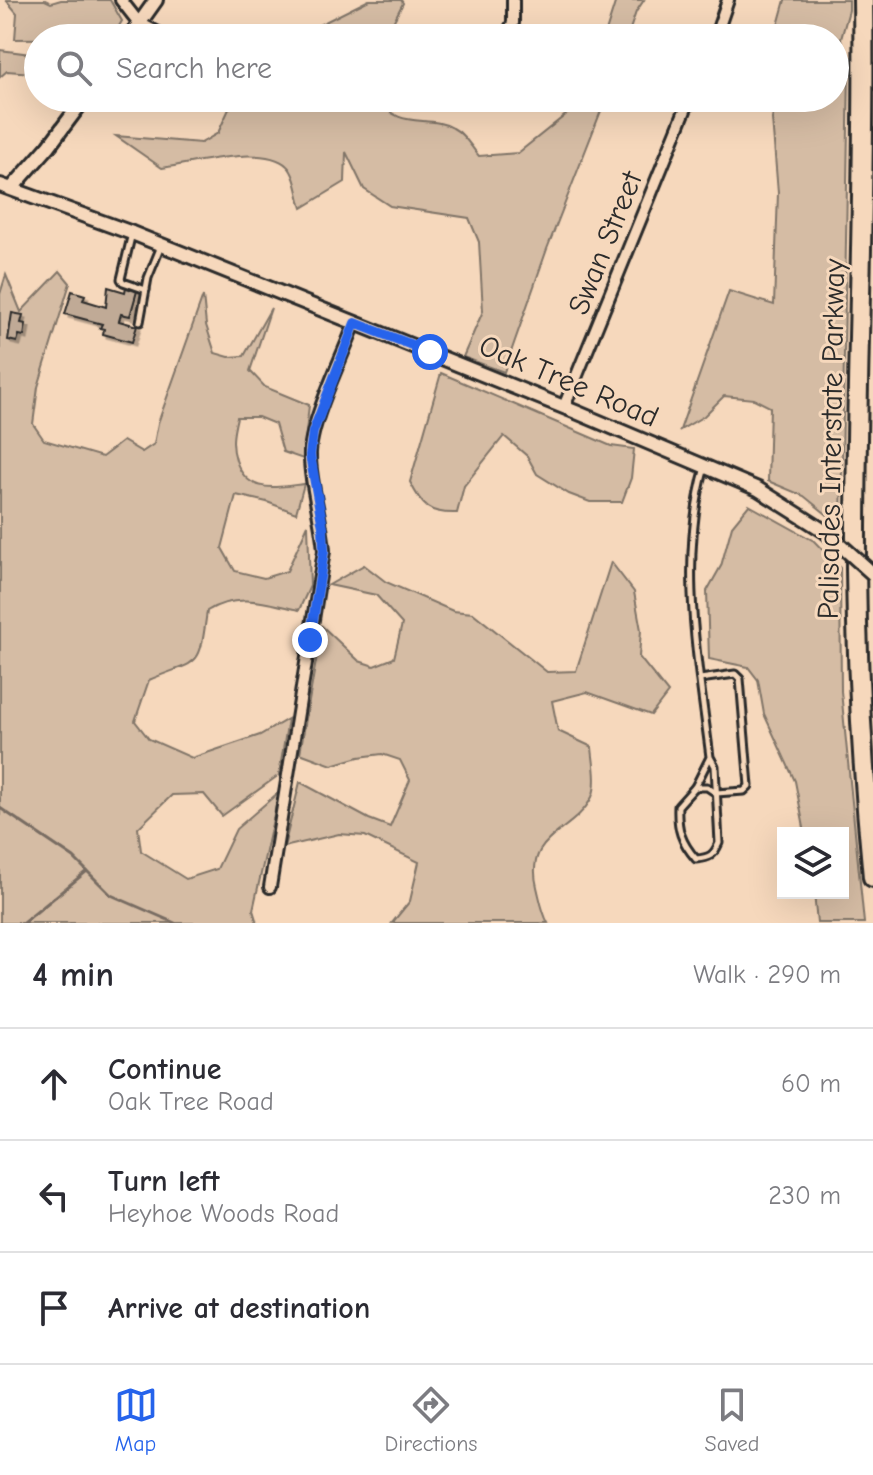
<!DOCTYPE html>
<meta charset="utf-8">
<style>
body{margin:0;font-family:"Comic Neue",sans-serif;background:#f7f7f7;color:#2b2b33}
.controls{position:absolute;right:24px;bottom:24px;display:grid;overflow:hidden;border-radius:0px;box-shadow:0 8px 32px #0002}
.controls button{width:72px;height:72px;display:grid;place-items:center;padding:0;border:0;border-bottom:2px solid #e1e1e2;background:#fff;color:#2b2b33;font:40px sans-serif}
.stop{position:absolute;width:24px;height:24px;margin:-18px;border:6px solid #2563eb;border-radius:50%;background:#fff}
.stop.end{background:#2563eb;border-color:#fff;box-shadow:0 2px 8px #0008}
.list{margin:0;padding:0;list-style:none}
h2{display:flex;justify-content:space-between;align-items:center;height:104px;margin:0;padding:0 32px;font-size:34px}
h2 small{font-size:26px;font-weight:400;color:#7c7c81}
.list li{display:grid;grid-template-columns:52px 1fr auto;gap:24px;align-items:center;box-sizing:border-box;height:112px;padding:0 32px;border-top:2px solid #e1e1e2}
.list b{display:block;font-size:30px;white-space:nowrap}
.list p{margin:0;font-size:26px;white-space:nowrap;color:#7c7c81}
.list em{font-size:26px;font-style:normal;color:#7c7c81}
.icon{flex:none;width:44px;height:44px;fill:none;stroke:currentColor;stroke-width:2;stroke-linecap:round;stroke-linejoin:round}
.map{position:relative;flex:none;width:873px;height:923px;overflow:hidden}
.search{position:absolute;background:#fff;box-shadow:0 8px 32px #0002;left:24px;right:24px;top:24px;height:88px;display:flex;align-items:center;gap:20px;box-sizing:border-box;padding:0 28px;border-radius:44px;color:#7c7c81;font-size:30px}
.sheet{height:440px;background:#fff}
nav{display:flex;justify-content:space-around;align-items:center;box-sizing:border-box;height:112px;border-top:2px solid #e1e1e2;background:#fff;font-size:22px;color:#7c7c81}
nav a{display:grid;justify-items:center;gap:4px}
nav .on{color:#2563eb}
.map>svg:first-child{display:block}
.green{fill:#d5bca4;stroke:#807468;stroke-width:2}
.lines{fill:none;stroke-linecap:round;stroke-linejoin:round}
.stream{stroke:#786c62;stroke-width:3}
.building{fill:#c0aa96;stroke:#2b2b2b;stroke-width:2;filter:url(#shadow)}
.service-casing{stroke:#2b2b2b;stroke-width:11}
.minor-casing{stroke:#2b2b2b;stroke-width:16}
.tertiary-casing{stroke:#2b2b2b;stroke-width:18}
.motorway-casing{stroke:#2b2b2b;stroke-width:24}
.service{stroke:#f6d8bc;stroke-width:5}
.minor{stroke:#f6d8bc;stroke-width:10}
.tertiary{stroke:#f6d8bc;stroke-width:12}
.motorway{stroke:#f6d8bc;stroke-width:18}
.tertiary-bridge-casing{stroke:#2b2b2b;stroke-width:18;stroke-linecap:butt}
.tertiary-bridge{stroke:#f6d8bc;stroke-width:12}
.route{stroke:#2563eb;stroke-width:10}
.labels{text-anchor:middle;stroke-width:6;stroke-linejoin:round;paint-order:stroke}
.street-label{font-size:30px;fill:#2b2b2b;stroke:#f6d8bc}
</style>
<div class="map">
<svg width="873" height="923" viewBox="0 0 873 923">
<defs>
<filter id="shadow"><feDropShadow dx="3.5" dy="3.5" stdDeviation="0" flood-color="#0004"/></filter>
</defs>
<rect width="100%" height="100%" fill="#f6d8bc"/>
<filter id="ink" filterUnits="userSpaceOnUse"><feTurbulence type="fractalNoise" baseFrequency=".0125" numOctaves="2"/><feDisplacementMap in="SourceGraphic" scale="16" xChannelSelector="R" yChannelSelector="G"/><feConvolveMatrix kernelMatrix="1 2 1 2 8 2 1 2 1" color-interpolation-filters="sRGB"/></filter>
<g filter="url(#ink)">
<g class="green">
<polygon points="6,0 45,0 51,3 61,0 110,0 122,21 112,38 15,39 17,13"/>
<polygon points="369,0 401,0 403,3 385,38 266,38 269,33 313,28"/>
<polygon points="616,0 644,0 636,12 627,38 604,38"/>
<polygon points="785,0 849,0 849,10 841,39 849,69 841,526 804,496 768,481 770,407 754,399 724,396 704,416 680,430 729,291 774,305 778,193 772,119 776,98 835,98 835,38 778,38 777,29"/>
<polygon points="0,50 38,55 38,77 32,73 7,71 0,77"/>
<path d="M234,98H379C396,131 429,114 453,128C465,134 471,147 479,156L518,153L573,109L578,98H606L547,249L504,372L463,357L483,311L479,242L469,218L390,206L364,189L346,152L345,182L302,208C298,196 296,174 287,166C264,144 193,163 162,168L116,136L201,143L218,133Z"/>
<path d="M60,271L70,283L38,387L33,424L44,440L102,457L123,441L142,452L154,444L158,423L203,296L206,325L215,353L229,357L244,356L271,308L250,371L265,387L309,405L303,459L283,452L275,424L258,417H237C233,434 231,444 236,460C247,495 275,487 304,484L296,513L267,502L236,495L222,548L235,571L264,578L287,571L308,525L310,586L299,610C267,603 237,592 207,611C199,672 200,658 149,680L135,721L149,739L192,758L260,735L288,719L279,775L222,816L204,794L172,795L138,828L141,851L186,879L217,869L236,829L279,792L253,910L257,923H0V294L6,275L21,312Z"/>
<path d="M441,373L611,446L634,449L631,478L622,502H590L569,494L537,474L527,456L504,436L464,486L457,513C428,514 422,506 410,482Z"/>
<polygon points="749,505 814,541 840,568 841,691 864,923 817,923 814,893 843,893 843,833 805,833 795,781 764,714 758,680 748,667 709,659 707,591 721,566 732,526"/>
<path d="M611,562L634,592L641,630L639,657L668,693L651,715L587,692L552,701L558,731L592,747C593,760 598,784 592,797C573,835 524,834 537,887C540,899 542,912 548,923H392L410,901L419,862L365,836L339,834L284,847L300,782L369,819L390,827L410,780L400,760L382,754L359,757L332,765L300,753L322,626L359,661L374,666L394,658L402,624L376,595L329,585L364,565L386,582L453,611L473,613L547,672L576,671Z"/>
</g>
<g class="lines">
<g class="stream">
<polyline points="0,808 74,858 111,895 175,923"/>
<polyline points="23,923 87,871"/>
</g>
</g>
<g class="building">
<polygon points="108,287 125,292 126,287 137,291 130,316 121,314 119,321 137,326 132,342 103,334 104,329 100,328 102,324 65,314 72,291 85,295 83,300 106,307"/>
<polygon points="12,313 23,315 21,323 26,324 24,336 19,335 17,342 8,340"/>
</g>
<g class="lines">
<defs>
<g id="service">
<polyline points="132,233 121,279 123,282 146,290"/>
<polyline points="140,322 148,278 161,246"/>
<path d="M705,467C678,561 698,661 710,757L715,766L719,843C714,855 710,858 696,859C681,842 677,829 678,806L695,787L710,757"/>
<polyline points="695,787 707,787 716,793 744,791 749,786 740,679 735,674 700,679"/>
</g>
<g id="minor">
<polyline points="121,0 139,23 168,38"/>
<polyline points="505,38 513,23 513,0"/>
<polyline points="715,38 728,0"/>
<polyline points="564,407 690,98"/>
<path d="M270,887L324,551C322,519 309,482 310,452C312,418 342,358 355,323"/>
</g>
<g id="tertiary">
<polyline points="129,38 156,0"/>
<polyline points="0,185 132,233 576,412 758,489 826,532"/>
<polyline points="12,188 49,146 85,98"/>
</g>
<path id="motorway" d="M863,0C866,190 855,379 856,569C857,672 863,775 873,877"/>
</defs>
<use href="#service" class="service-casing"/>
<use href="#minor" class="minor-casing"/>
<use href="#tertiary" class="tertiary-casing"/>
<use href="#motorway" class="motorway-casing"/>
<use href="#service" class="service"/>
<use href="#minor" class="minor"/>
<use href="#tertiary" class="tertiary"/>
<use href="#motorway" class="motorway"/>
<defs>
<polyline id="tertiary-bridge" points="826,532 873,574"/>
</defs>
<use href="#tertiary-bridge" class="tertiary-bridge-casing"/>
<use href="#tertiary-bridge" class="tertiary-bridge"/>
</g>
</g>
<g class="lines" filter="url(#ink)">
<polyline class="route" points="310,640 324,551 323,527 310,455 313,432 355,323 430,352"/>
</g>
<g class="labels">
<g class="street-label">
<text transform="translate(605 243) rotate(-68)" y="10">Swan Street</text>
<text transform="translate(569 381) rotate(23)" y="10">Oak Tree Road</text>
<text transform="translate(831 439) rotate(-89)" y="10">Palisades Interstate Parkway</text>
</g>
</g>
</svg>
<div class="controls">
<button><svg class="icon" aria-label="layers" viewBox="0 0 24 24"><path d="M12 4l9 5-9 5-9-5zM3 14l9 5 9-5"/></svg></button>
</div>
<div class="stop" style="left:430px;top:352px"></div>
<div class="stop end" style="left:310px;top:640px"></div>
<div class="search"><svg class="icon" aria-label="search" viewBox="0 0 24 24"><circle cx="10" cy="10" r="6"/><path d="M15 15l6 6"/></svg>Search here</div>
</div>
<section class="sheet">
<h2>4 min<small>Walk · 290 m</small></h2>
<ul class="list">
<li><svg class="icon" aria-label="ahead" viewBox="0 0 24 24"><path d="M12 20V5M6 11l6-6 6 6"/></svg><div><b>Continue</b><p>Oak Tree Road</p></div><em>60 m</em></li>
<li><svg class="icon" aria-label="left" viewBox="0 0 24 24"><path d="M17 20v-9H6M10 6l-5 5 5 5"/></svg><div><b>Turn left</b><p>Heyhoe Woods Road</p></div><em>230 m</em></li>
<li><svg class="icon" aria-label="arrive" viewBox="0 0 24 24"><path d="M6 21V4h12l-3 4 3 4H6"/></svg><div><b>Arrive at destination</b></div></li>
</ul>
</section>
<nav>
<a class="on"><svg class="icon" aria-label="map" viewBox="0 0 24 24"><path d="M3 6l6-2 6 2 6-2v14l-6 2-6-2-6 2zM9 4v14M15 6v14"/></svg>Map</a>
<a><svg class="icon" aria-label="directions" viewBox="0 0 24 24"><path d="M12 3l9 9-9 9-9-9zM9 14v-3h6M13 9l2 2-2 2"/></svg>Directions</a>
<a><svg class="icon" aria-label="saved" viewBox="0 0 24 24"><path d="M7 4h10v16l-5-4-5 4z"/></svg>Saved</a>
</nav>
